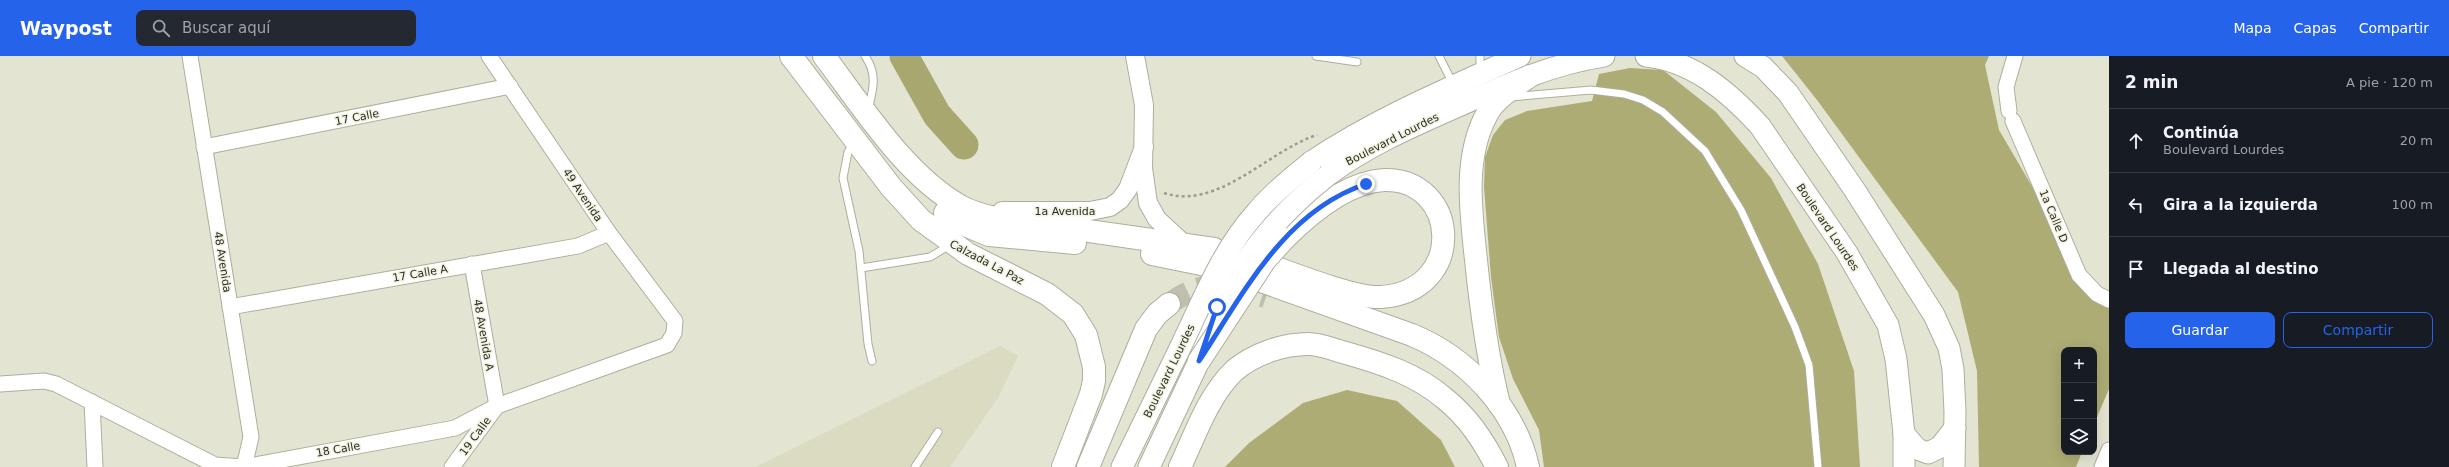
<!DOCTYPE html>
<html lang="es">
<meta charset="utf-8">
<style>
body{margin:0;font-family:"DejaVu Sans",sans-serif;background:#242831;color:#f1f3f6}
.controls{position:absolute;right:12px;bottom:12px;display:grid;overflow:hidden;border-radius:8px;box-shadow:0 4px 16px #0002}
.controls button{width:36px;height:36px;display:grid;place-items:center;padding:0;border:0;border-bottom:1px solid #363941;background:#171b24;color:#f1f3f6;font:20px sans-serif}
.stop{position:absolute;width:12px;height:12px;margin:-9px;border:3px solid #2563eb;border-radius:50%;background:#fff}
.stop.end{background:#2563eb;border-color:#fff;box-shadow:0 1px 4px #0008}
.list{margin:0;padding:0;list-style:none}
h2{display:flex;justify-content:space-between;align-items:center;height:52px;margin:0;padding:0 16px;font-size:17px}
h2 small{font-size:13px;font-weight:400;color:#9ea1a6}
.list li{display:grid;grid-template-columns:26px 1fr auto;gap:12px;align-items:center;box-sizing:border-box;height:64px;padding:0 16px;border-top:1px solid #363941}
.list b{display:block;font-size:15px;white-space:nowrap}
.list p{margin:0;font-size:13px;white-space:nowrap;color:#9ea1a6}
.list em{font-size:13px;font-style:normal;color:#9ea1a6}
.actions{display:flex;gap:8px;padding:12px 16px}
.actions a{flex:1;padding:9px 0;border:1px solid #2563eb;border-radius:8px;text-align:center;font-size:14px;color:#2563eb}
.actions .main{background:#2563eb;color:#fff}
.icon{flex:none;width:22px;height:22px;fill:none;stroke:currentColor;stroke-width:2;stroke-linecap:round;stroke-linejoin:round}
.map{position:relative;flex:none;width:2109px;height:411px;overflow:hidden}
header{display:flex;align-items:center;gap:24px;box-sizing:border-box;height:56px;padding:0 20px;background:#2563eb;color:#fff}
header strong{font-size:19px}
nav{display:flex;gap:22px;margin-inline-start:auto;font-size:14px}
.search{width:280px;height:36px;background:#242831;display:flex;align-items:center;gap:10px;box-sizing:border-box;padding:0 14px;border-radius:8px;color:#9ea1a6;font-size:15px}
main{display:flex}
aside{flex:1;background:#171b24}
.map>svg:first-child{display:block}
.built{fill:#dadbc1}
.forest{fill:#adac74}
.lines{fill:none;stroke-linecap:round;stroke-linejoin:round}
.river{stroke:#a8a76f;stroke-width:29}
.primary-tunnel{stroke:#bfbfb0;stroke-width:22;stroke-dasharray:22 11;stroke-linecap:butt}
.service-casing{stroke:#adae9c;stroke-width:9}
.minor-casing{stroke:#adae9c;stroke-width:17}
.tertiary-casing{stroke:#adae9c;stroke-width:20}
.secondary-casing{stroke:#adae9c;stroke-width:23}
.primary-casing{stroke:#adae9c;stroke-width:24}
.path{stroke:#9c9c8f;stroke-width:2.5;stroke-dasharray:3 3;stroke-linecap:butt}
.service{stroke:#fff;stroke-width:7}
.minor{stroke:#fff;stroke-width:15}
.tertiary{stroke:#fff;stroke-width:18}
.secondary{stroke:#fff;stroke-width:21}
.primary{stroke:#fff;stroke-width:22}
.secondary-bridge-casing{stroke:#adae9c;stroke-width:23;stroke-linecap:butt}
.primary-bridge-casing{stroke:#adae9c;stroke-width:24;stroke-linecap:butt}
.secondary-bridge{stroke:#fff;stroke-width:21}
.primary-bridge{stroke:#fff;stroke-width:22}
.route{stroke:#2563eb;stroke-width:5}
.labels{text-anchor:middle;stroke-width:3;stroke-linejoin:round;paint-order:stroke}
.street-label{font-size:11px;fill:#2c2d26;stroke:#f1f2df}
</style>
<header>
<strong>Waypost</strong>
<div class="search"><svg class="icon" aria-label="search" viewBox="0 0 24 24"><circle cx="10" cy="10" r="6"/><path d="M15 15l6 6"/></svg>Buscar aquí</div>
<nav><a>Mapa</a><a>Capas</a><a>Compartir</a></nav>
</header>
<main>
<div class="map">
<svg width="2109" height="411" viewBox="0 0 2109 411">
<rect width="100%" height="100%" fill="#e4e4d2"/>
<polygon class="built" points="1000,290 1018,300 998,342 950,411 756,411"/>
<g class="forest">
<polygon points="1782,0 1989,0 1985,9 1999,74 2092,233 2109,245 2109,333 2094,368 2094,294 2064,294 2064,396 2082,396 2076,411 1979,411 1977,315 1958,236 1817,44"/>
<polygon points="1630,12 1663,14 1716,56 1771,122 1818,208 1854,315 1860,411 1544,411 1539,374 1513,323 1499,281 1491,221 1484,131 1485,101 1493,79 1505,64 1527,55 1592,45 1599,18"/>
<polygon points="1347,334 1397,345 1441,384 1455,411 1225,411 1249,387 1303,347"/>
</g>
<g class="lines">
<polyline class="river" points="904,0 937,59 964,89"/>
<path class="primary-tunnel" d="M1169,248C1204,222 1227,228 1266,241"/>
<defs>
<g id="service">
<path d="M865,0C878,18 873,34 868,54"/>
<polyline points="1316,0 1357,6"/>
<polyline points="1439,0 1453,28"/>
<polyline points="1480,16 1480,0"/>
<polyline points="1510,41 1591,34 1624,38 1643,44 1663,56 1705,95 1741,154 1795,271 1809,309 1818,411"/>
<polyline points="854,86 848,96 843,122 859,195 868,288 872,305"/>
<polyline points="861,212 930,201 950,189"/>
<polyline points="915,411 938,376"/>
</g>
<g id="minor">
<polyline points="190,0 251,381 244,411"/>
<polyline points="2009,55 2006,31 2015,0"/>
<polyline points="2013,65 2079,219 2097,238 2109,244"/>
<polyline points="204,91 510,30"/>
<polyline points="230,251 578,190 609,177"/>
<polyline points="0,328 44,325 56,328 215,409 244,411 455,372 497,350 667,289 674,277 675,265 609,177 489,0"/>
<polyline points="92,346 95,411"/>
<polyline points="452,411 497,350 472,208"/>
<polyline points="2102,411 2109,394"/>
</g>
<g id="tertiary">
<polyline points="1135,0 1144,49 1143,112 1148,147 1157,163 1184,188"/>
<polyline points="1002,155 1090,155 1110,151 1120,144 1128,133 1144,91"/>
</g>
<g id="secondary">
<path d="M1646,0C1693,5 1729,36 1760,70L1847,197L1888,269L1896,303L1904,378V411"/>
<polyline points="1745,0 1763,11 1788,37 1854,133 1934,259 1949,292 1953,313 1955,356 1954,411"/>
<path d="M1311,106C1377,62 1449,32 1520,0"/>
<path d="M1328,119C1367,90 1411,71 1454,52C1503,30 1551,8 1604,0"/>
<polyline points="1904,378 1917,393 1928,397 1940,391 1955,372"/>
<polyline points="1122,411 1180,292"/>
<polyline points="1149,411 1199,305 1217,251"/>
</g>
<g id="primary">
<polyline points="791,0 891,131 921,164 968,198 1047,238 1073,258 1086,279 1094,311 1094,325 1091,338 1063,411"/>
<path d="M824,0C862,50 904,118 960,150C988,165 1023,165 1054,170C1107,178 1161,185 1214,193"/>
<polyline points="945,157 965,169 989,179 1075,187"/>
<polyline points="1152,198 1206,209"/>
<path d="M1268,209C1294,218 1356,243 1381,241C1468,235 1459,122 1384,124C1346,126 1309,158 1284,183"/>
<path d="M1261,225L1412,279C1467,302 1515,352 1528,411"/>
<path d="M1499,348C1487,300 1481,253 1476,204C1471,156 1463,102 1487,58C1495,42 1516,30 1530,20"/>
<polyline points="1088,411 1146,273 1157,258 1169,248"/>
<path d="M1180,411C1195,379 1209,338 1235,314C1254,298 1283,288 1308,288C1321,288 1334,294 1346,297C1381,307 1416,318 1444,342C1468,361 1483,384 1497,411"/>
</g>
</defs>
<use href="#service" class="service-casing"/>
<use href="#minor" class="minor-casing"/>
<use href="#tertiary" class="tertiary-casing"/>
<use href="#secondary" class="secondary-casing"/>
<use href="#primary" class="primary-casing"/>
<path class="path" d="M1164,137C1218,155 1269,94 1317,79"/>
<use href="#service" class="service"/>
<use href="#minor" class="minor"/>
<use href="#tertiary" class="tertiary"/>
<use href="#secondary" class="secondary"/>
<use href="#primary" class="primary"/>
<defs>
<g id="secondary-bridge">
<path d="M1217,251C1250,195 1276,160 1328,119"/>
<path d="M1180,292C1202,247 1221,196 1255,158C1271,138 1292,122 1311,106"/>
</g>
<polyline id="primary-bridge" points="1199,305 1265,204 1284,183"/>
</defs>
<use href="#secondary-bridge" class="secondary-bridge-casing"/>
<use href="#primary-bridge" class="primary-bridge-casing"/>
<use href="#secondary-bridge" class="secondary-bridge"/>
<use href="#primary-bridge" class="primary-bridge"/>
</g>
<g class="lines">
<path class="route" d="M1217,251L1199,305C1243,238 1284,155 1366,128"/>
</g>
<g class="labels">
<g class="street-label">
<text transform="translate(357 61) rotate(-11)" y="4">17 Calle</text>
<text transform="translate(1392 83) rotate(-27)" y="4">Boulevard Lourdes</text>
<text transform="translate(583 139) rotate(56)" y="4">49 Avenida</text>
<text x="1065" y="159">1a Avenida</text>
<text transform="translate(2054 160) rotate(67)" y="4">1a Calle D</text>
<text transform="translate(1828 171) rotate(56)" y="4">Boulevard Lourdes</text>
<text transform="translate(223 206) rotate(81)" y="4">48 Avenida</text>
<text transform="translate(987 206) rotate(28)" y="4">Calzada La Paz</text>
<text transform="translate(420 217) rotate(-10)" y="4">17 Calle A</text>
<text transform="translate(484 279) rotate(80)" y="4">48 Avenida A</text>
<text transform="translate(1169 315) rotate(-64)" y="4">Boulevard Lourdes</text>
<text transform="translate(475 380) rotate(-54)" y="4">19 Calle</text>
<text transform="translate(338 393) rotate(-10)" y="4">18 Calle</text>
</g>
</g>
</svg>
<div class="controls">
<button>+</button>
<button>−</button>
<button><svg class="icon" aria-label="layers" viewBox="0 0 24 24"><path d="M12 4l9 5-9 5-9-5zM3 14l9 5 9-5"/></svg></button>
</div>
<div class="stop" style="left:1217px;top:251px"></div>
<div class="stop end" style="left:1366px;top:128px"></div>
</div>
<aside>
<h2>2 min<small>A pie · 120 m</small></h2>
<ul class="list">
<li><svg class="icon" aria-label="ahead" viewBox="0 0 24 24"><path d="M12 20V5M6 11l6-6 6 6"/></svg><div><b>Continúa</b><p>Boulevard Lourdes</p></div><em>20 m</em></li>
<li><svg class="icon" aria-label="left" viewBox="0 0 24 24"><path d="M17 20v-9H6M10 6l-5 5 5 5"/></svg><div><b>Gira a la izquierda</b></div><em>100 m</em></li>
<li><svg class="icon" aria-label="arrive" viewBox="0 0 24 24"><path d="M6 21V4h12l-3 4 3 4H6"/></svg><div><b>Llegada al destino</b></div></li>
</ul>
<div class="actions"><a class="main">Guardar</a><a>Compartir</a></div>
</aside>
</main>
